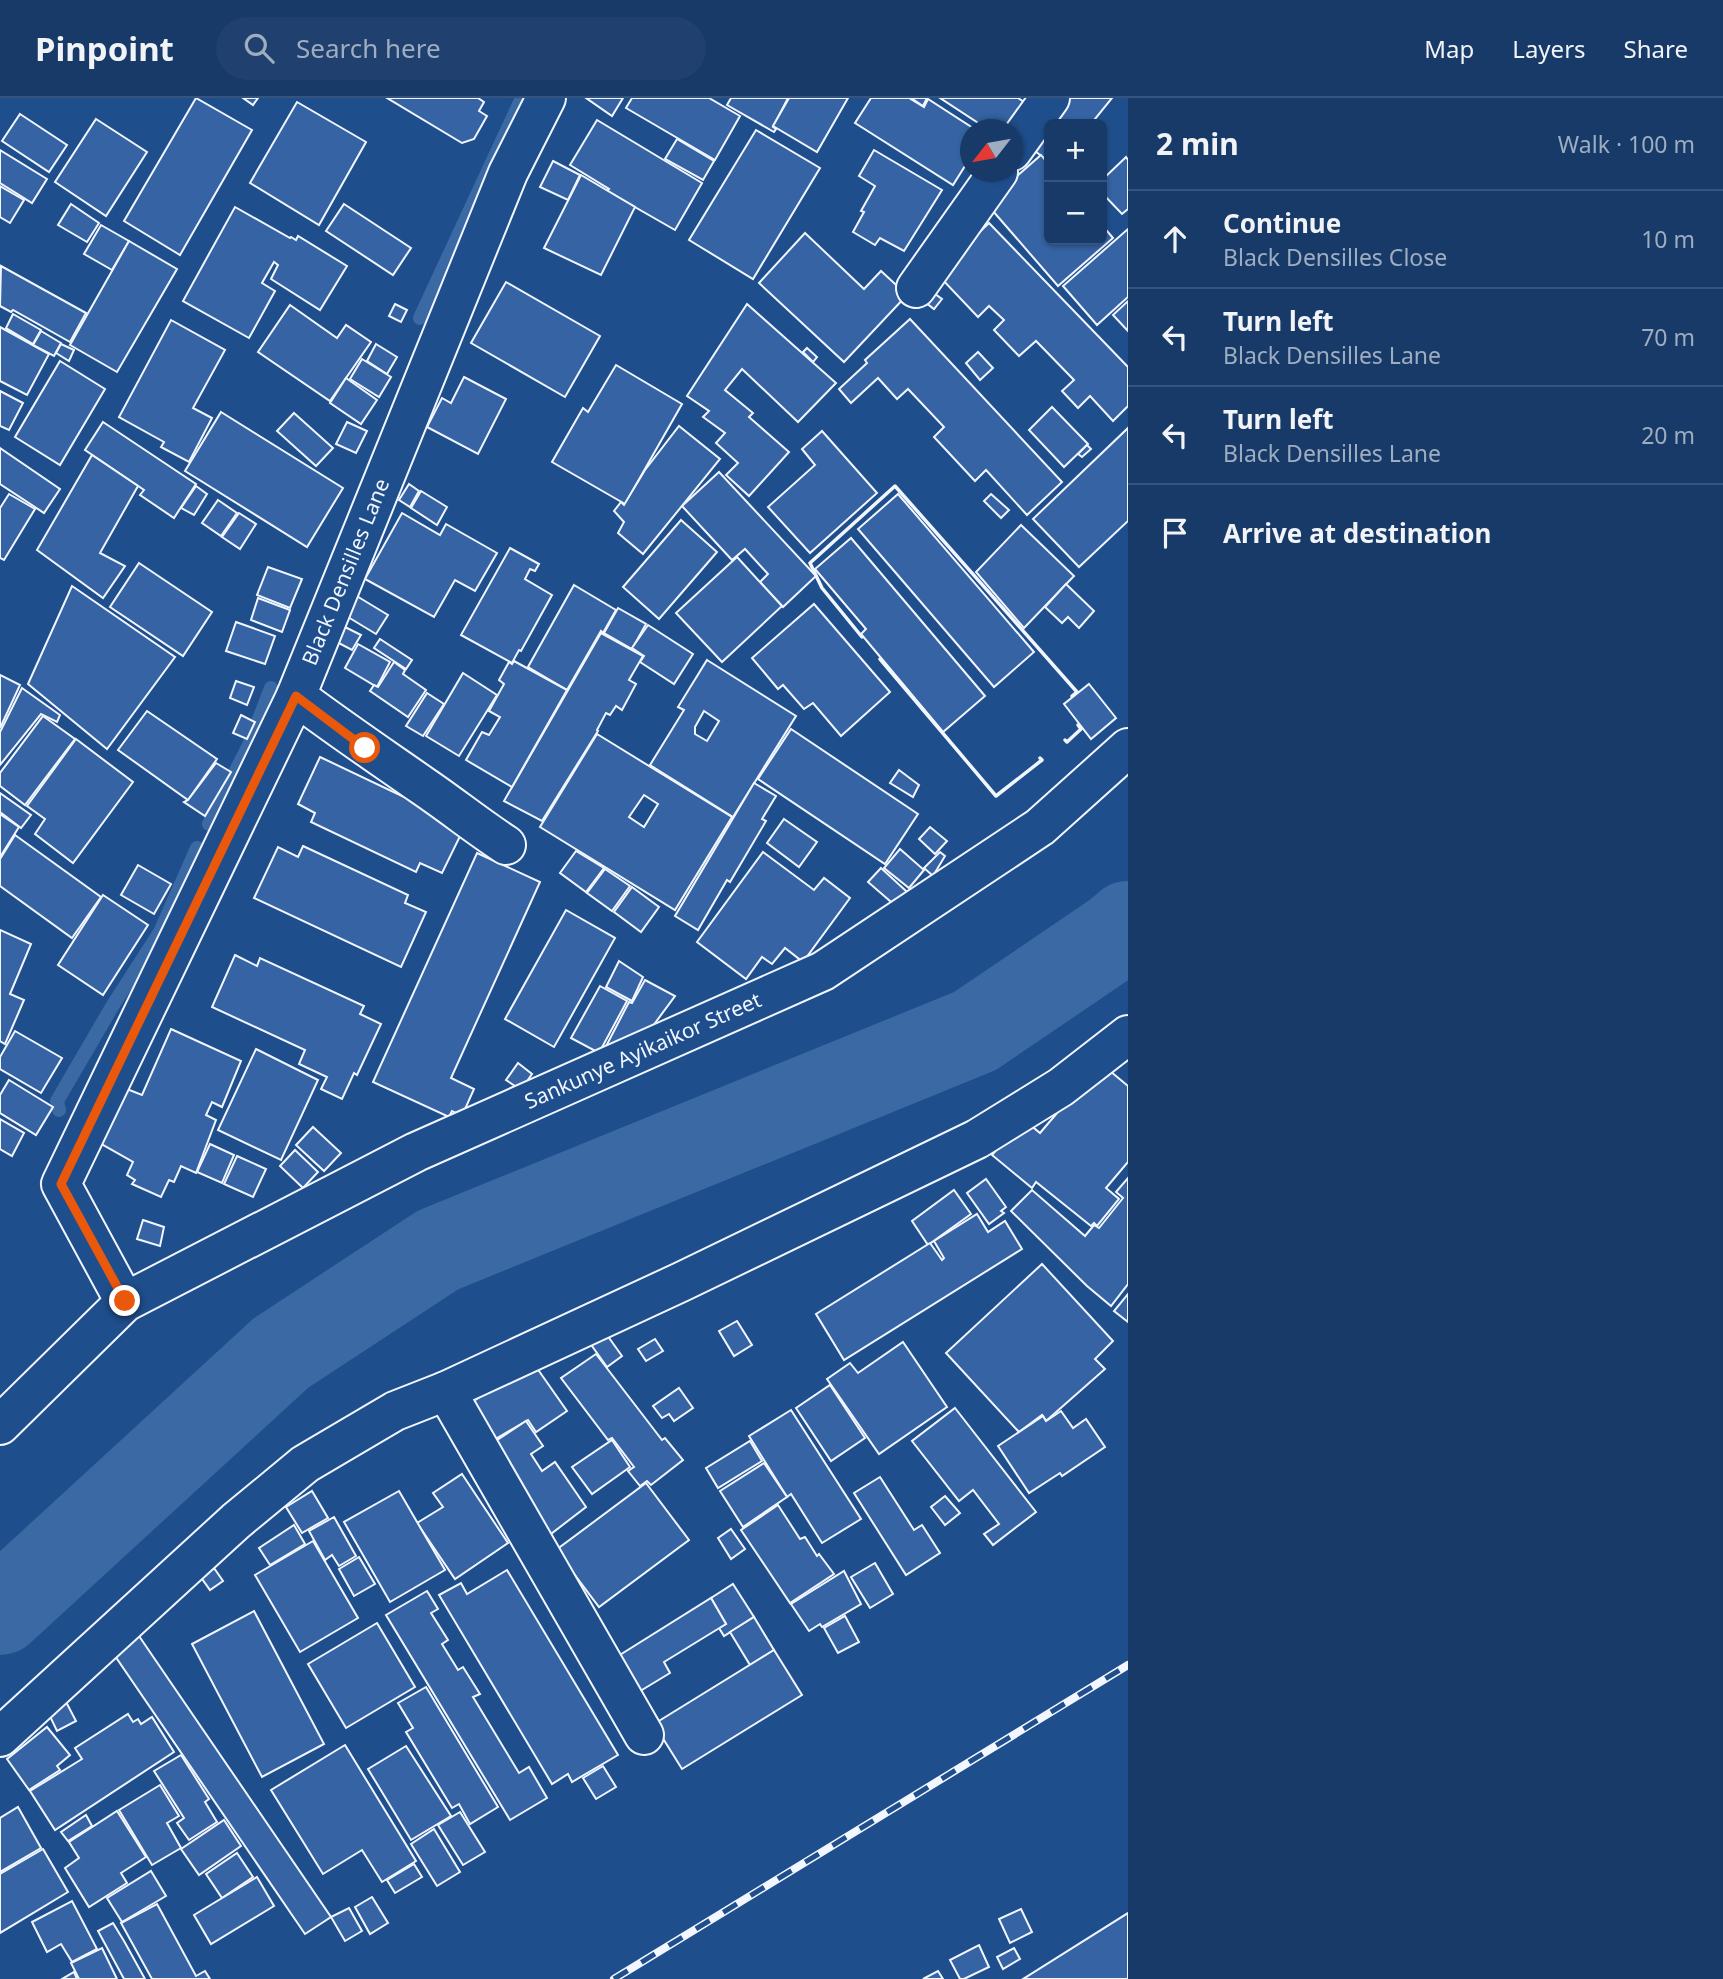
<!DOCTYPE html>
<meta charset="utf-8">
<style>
body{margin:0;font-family:"Noto Sans",sans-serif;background:#20416f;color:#f1f3f6}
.controls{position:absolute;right:21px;top:21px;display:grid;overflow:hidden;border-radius:10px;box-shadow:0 2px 5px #0004}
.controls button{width:63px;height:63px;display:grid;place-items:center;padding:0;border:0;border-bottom:2px solid #36547d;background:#173a69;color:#f1f3f6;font:35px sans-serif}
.compass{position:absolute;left:960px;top:21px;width:63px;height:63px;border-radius:50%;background:#173a69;box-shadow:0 2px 5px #0004;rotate:239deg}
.stop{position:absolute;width:21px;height:21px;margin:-16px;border:5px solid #ea580c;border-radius:50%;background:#fff}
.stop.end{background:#ea580c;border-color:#fff;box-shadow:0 2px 7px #0008}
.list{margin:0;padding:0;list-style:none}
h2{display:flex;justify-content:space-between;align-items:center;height:91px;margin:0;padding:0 28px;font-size:30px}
h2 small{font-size:23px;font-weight:400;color:#9eadc0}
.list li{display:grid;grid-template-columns:46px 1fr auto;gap:21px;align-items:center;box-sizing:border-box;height:98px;padding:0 28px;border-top:2px solid #36547d}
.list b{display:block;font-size:26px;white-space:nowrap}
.list p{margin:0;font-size:23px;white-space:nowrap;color:#9eadc0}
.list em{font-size:23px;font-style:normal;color:#9eadc0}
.icon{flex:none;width:38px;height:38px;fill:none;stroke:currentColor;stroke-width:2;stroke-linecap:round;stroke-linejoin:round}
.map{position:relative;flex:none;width:1128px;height:1881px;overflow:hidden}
header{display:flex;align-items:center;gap:42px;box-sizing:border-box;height:98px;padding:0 35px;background:#173a69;border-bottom:2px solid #36547d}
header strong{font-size:33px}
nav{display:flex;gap:38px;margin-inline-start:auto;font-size:24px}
.search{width:490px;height:63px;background:#20416f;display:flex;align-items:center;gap:18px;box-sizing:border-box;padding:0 24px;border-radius:38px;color:#9eadc0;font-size:26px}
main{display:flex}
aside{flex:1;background:#173a69}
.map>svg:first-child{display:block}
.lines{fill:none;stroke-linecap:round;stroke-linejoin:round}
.stream{stroke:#3b69a3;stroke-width:14}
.river{stroke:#3b69a3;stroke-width:88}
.building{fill:#3563a3;stroke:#f2f6ff;stroke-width:2;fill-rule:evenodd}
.minor-casing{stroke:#f2f6ff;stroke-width:42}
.minor{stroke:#1f4e8c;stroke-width:38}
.rail-casing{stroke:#f2f6ff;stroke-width:8}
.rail{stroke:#1f4e8c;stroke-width:5;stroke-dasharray:16;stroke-linecap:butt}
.wall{stroke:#f2f6ff;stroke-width:3.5}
.route{stroke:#ea580c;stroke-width:9}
.labels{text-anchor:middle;stroke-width:5;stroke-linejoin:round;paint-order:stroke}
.street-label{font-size:21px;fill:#f2f6ff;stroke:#1f4e8c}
</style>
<header>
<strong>Pinpoint</strong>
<div class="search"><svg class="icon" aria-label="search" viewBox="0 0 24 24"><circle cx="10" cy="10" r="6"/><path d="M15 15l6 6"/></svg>Search here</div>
<nav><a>Map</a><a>Layers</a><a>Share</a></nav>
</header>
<main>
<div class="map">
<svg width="1128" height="1881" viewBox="0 0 1128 1881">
<rect width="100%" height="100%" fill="#1f4e8c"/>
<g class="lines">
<g class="stream">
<polyline points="420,220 522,0"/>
<polyline points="209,726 249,647 271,590"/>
<polyline points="59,1012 57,1003 113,907 160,834 197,750"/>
</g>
<polyline class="river" points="0,1513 281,1255 438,1152 975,933 1115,838 1128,827"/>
</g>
<g class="building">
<polygon points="196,0 252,32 180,157 124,123"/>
<polygon points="243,0 258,0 253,7"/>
<polygon points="387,0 478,0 484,4 479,13 487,18 474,41 462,45"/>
<polygon points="586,0 623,0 612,18"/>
<polygon points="632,0 709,0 740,18 715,62 626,10"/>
<polygon points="731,0 788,0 773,29 776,31 774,34 727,7"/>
<polygon points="789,0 848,0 817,54 773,28"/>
<polygon points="871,0 909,0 924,9 928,1 976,32 970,32 970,60 953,87 855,25"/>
<polygon points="911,0 927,0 923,8"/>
<polygon points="940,0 1018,0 1027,6 1012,32 989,32"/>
<polygon points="1069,0 1112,0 1091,26 1049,26"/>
<polygon points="297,4 366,44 319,127 250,85"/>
<polygon points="20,16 67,47 49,74 2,43"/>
<polygon points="96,21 147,54 106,118 55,84"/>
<polygon points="597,22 702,85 675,132 607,93 609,91 570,67"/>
<polygon points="1049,31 1049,53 1044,60 1031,50"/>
<polygon points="756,32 820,70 753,181 689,142"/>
<polygon points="677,41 714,63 703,82 665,61"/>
<polygon points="0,52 47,81 32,105 0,85"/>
<polygon points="874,52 942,92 904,153 880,140 875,147 853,134 864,114 861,113 875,88 859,78"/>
<polygon points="1041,57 1049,67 1049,142 1102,142 1102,127 1113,140 1058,188 986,105"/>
<polygon points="1126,59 1128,62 1128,111 1122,116 1102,95 1102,82"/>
<polygon points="553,63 580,77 568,102 540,89"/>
<polygon points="581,77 635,109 601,177 544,150"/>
<polygon points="0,88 24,102 10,125 0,119"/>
<polygon points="71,106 99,125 87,144 58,127"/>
<polygon points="344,106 411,150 393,177 326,133"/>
<polygon points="235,109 290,140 291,139 296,142 298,138 347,168 320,212 271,181 278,167 274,164 262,185 275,193 249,240 183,203"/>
<polygon points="989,125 1128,269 1128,308 1113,323 1090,298 1078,310 1062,293 1074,282 1036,243 1019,258 994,232 1004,222 989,208 978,219 938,177 947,165"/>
<polygon points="101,127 129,143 112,172 84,156"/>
<polygon points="1128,131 1128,199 1097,227 1063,188"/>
<polygon points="805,135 864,191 881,173 907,197 844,264 759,185"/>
<polygon points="129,143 177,171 117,274 70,247"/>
<polygon points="1,168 86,215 70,244 13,212 11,214 0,208"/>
<polygon points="506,184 600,238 565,299 471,245"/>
<polygon points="928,191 942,201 934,211 921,201"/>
<polygon points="1128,203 1128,233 1113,217"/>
<polygon points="395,206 407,212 401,224 389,218"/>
<polygon points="747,206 836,285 798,324 742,271 725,292 753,315 749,319 789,354 749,398 726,377 738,365 716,345 725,335 703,319 709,313 687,298"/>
<polygon points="290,207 337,240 346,227 371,244 330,303 258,254"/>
<polygon points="13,216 41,232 33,246 6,230"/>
<polygon points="910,221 1062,384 1027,417 986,372 975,383 934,339 944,329 908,291 897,301 878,280 851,305 839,291 867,265 865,262"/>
<polygon points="171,222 225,252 193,310 212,320 189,364 161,349 164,344 119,319"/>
<polygon points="0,229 49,256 27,297 0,283"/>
<polygon points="41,233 61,245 54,258 33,247"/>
<polygon points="61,246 74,252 69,263 56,255"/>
<polygon points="376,246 397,259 387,276 367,263"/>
<polygon points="807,250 817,259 813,264 803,254"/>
<polygon points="978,254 993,270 980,282 966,265"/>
<polygon points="362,261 391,279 379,299 350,281"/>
<polygon points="60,263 105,291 60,367 15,339"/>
<polygon points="616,267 682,306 625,406 552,364 583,310 588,314"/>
<polygon points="464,279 506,301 478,356 427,329 442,300 451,305"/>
<polygon points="346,280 377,302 361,326 330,305"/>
<polygon points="0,293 23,305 9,332 0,328"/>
<polygon points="1052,309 1088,346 1064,369 1029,332"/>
<polygon points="221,314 343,390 307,449 185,373"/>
<polygon points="294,315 333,350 316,368 277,333"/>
<polygon points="103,324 196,386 174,420 140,397 144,392 85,352"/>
<polygon points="347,324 367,333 356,355 336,346"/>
<polygon points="679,328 720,361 643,456 618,435 624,424 614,413 621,404 624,407 645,372"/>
<polygon points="1128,330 1128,423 1079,469 1033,421"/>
<polygon points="822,333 877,395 810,455 768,409 815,367 802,351"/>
<polygon points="1087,347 1091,351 1082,359 1078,356"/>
<polygon points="0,350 60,391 44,415 0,386"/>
<polygon points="92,357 138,388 100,455 125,468 103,500 37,452"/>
<polygon points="719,374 816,478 783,509 760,484 768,476 745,451 732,462 682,408"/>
<polygon points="409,386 419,393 410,409 399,402"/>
<polygon points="196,388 207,396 194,417 181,410"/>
<polygon points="421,393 447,409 437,427 411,410"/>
<polygon points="9,396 35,411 4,462 0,460 0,410"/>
<polygon points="898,396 1034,554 994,589 858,431"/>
<polygon points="991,396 1009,412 1001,420 984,403"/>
<polygon points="218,402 237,415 221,438 202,425"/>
<polygon points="239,415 256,426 240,451 222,439"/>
<polygon points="402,415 440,437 446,426 497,455 475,493 455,482 434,519 365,481"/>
<polygon points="681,422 717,454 659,521 623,489"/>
<polygon points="1021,427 1074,478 1024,530 976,474"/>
<polygon points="851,440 985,598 943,634 861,536 866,531 815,471"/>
<polygon points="510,450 539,466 535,473 530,471 525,481 552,497 521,553 519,552 512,565 461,537"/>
<polygon points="737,459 782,508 722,564 676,515"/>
<polygon points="139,465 212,514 183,558 110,509"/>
<polygon points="268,469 302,481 290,510 257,497"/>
<polygon points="1066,486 1094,513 1079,530 1068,519 1062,525 1045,509"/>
<polygon points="574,487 616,512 603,535 601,533 567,592 528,569"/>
<polygon points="72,488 175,559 107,651 28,586"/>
<polygon points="355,497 388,517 376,536 343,516"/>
<polygon points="258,500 290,512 282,534 251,522"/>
<polygon points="814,506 890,594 841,638 813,605 804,611 783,587 778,591 752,560"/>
<polygon points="618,510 646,526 632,551 604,535"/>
<polygon points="236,524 275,538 265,566 226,553"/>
<polygon points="341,527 361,537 352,552 333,542"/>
<polygon points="648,527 693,556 674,586 640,564 644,558 632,550"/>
<polygon points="601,535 643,558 629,582 636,586 622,612 616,608 610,617 606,615 597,632 598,633 542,723 504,703"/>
<polygon points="380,541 412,562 406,571 374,550"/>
<polygon points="358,546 390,564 377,589 345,570"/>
<path d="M707,562L796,618L733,719L650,667L684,612L678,609ZM704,613L719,623L707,643L695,636V629Z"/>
<polygon points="514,563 567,592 512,689 466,662 482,634 489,637 500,619 489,613 504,586 499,582 509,564 512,566"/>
<polygon points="394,564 405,572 403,576 426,592 408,619 370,593 374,587 378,589"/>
<polygon points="463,575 497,597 459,658 426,638"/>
<polygon points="0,577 20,587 0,630"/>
<polygon points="236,583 254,589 247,607 230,600"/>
<polygon points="1089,586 1116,620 1091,641 1064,606"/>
<polygon points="22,590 60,617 57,624 41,616 0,667 0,634"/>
<polygon points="427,595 444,606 423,638 406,628"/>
<polygon points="147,613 217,661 188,702 118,652"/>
<polygon points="241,617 255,624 247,641 233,635"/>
<polygon points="43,618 75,641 25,707 0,688 0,675"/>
<polygon points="791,631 918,716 885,766 758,681"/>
<path d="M597,636L732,719L675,812L540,729ZM644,697L658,706L644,729L629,719Z"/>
<polygon points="76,641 133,684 73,765 35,736 45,721 27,708"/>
<polygon points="320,659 465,728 442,775 420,765 416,774 311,724 315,715 298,706"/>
<polygon points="216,665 231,674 205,718 184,704 188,702"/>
<polygon points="899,672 919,687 913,699 890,685"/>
<polygon points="754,685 776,698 762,721 766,723 730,784 727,782 698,832 675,818"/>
<polygon points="0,695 31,717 21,730 0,714"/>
<polygon points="0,716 19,729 0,759"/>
<polygon points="784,721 817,744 799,769 767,745"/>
<polygon points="930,729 947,743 935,756 919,741"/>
<polygon points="15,737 101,799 72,840 0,788 0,761"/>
<polygon points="303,748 408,797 405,805 426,814 401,869 254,800 278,749 298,759"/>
<polygon points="900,751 924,772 909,790 884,770"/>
<polygon points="576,753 604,770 586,794 560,775"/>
<polygon points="763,754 814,792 824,780 850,800 803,864 785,850 772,866 762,859 746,881 697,844"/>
<polygon points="940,754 945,758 933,778 924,770"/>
<polygon points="477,755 540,784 451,980 474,991 462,1018 452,1013 449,1019 373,984"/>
<polygon points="138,767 171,786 154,816 121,797"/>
<polygon points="881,770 917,803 905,816 868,784"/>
<polygon points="605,771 630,788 612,813 587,795"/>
<polygon points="632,789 659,809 641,834 614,814"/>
<polygon points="103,797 148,827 103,897 58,867"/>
<polygon points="566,812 615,840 554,949 505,921"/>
<polygon points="0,832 31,846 10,896 24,902 5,946 0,943"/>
<polygon points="235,857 257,868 260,860 364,908 360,916 381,926 357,977 354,975 342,1001 321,991 327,979 299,966 305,952 212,909"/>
<polygon points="619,863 643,879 632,903 606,889"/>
<polygon points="645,882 675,898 647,936 602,956 629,904 632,905"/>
<polygon points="600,888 627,903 599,955 571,940"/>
<polygon points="171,931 241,963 222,1009 212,1004 206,1017 216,1022 196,1075 181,1068 174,1084 169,1082 161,1099 132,1086 135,1082 127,1077 133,1064 98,1044 127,991 142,997"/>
<polygon points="15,933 62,960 41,995 0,971 0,959"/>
<polygon points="256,951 318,982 281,1062 218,1032"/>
<polygon points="518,965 532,976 521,992 506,982"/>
<polygon points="1104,968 1128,988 1128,1064 1106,1090 1119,1101 1097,1128 1094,1125 1091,1128 1036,1084 1032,1090 992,1057 1023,1021 1040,1035 1092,974"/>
<polygon points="9,982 53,1009 36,1037 0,1015 0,997"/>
<polygon points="0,1021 24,1035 12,1058 0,1051"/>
<polygon points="313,1029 341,1055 324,1073 296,1047"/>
<polygon points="210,1046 234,1057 222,1085 197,1074"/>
<polygon points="295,1052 318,1074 303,1090 280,1068"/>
<polygon points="237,1058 266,1071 253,1099 224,1086"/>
<polygon points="1128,1080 1128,1186 1111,1208 1087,1188 1011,1113 1032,1092 1085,1138 1094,1127 1099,1130 1123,1100 1116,1094"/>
<polygon points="986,1081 1006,1109 1001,1113 1004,1115 989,1126 967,1095"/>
<polygon points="954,1092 971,1116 928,1147 912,1123"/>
<polygon points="977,1116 988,1134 1005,1123 1022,1151 844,1262 816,1216 930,1145 942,1162 944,1160 934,1143"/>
<polygon points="143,1122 164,1129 160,1148 137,1141"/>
<polygon points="1042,1166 1113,1243 1095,1261 1105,1271 1046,1323 1042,1317 1019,1334 946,1255"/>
<polygon points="1128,1196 1128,1224 1114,1213"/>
<polygon points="737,1223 752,1247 734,1258 719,1233"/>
<polygon points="602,1230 622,1258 607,1269 587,1241"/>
<polygon points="655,1241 663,1253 646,1263 638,1251"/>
<polygon points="903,1244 947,1309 879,1356 827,1281 850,1265 858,1275"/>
<polygon points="596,1256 662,1342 665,1340 683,1362 651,1387 647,1383 640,1388 628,1373 634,1369 612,1340 608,1342 561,1280"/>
<polygon points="532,1263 567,1313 536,1334 528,1322 492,1343 468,1307"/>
<polygon points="830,1287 865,1340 831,1363 796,1310"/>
<polygon points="679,1290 693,1310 674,1323 669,1316 662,1320 653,1308"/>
<polygon points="955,1310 1036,1414 993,1447 984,1436 999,1426 973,1392 959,1403 912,1343"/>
<polygon points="791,1312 861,1421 822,1445 791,1396 787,1399 749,1338"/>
<polygon points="1061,1313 1073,1330 1086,1321 1105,1349 1062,1378 1060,1375 1029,1395 998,1348 1043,1318 1046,1323"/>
<polygon points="526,1323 543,1348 531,1356 542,1373 555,1364 586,1409 547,1439 485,1350"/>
<polygon points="612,1342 630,1369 592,1396 572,1369"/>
<polygon points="750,1343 762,1363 718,1390 706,1370"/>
<polygon points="764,1365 787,1399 743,1429 720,1393"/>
<polygon points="462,1376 508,1445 455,1481 417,1425 443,1409 433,1395"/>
<polygon points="880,1379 914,1432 922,1427 940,1455 906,1477 854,1395"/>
<polygon points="646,1385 689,1442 599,1509 556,1452"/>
<polygon points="312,1393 328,1420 302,1435 286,1409"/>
<polygon points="399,1393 445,1472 390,1504 344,1424"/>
<polygon points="945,1398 960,1415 945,1427 931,1409"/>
<polygon points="778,1407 800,1441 805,1439 817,1458 819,1456 834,1476 790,1505 741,1432"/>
<polygon points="334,1419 356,1458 339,1468 332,1457 325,1462 309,1433"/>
<polygon points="294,1427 305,1446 270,1467 259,1450"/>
<polygon points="731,1431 745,1451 731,1461 718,1440"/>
<polygon points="313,1443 358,1520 300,1554 255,1477"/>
<polygon points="359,1459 375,1486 354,1498 339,1471"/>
<polygon points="875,1465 893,1496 870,1510 851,1479"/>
<polygon points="214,1470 223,1483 210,1492 200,1478"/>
<polygon points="507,1472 618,1657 572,1684 568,1676 552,1686 439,1497 461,1485 467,1496"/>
<polygon points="844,1473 861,1506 822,1529 820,1526 809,1533 791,1506"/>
<polygon points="733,1486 754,1519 724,1538 719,1530 726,1526 711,1500"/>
<polygon points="427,1493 438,1511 431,1515 448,1542 442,1546 458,1572 463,1569 480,1596 473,1599 519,1675 529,1669 547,1700 510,1722 386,1517"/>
<polygon points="711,1500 726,1526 664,1564 670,1575 637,1595 615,1560"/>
<polygon points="254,1513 324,1646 262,1679 192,1546"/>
<polygon points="845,1518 859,1544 838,1555 824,1530"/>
<polygon points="754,1519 774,1552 750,1567 730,1534"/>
<polygon points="377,1525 415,1589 346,1630 308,1566"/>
<polygon points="139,1538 331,1819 305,1836 113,1555"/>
<polygon points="774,1552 802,1597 682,1671 654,1626"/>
<polygon points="426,1589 498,1709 470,1726 459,1706 452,1710 406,1634 413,1630 398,1605"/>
<polygon points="64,1600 76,1623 57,1633 46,1610"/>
<polygon points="128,1616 133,1624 138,1621 141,1626 152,1619 174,1654 55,1732 30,1693 82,1661 75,1650"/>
<polygon points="47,1629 70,1657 57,1668 60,1672 29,1692 7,1661"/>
<polygon points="345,1647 416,1763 382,1784 362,1752 323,1776 271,1692"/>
<polygon points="406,1648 451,1718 411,1742 368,1671"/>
<polygon points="181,1657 209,1701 205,1704 217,1724 189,1742 177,1725 184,1720 154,1673"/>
<polygon points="603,1668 616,1689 596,1701 583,1680"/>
<polygon points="160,1687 179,1718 167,1725 181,1750 152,1767 119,1712"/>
<polygon points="18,1709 41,1750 0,1774 0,1720"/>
<polygon points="117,1713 146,1759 121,1775 127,1785 89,1809 65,1770 79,1760 69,1744"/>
<polygon points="460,1714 485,1754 463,1767 438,1727"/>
<polygon points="86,1717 92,1728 68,1743 61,1734"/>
<polygon points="224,1722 241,1748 199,1777 181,1751"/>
<polygon points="434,1731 460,1774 437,1788 411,1746"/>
<polygon points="43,1751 68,1794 0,1835 0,1776"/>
<polygon points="237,1755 253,1779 222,1800 206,1776"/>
<polygon points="414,1766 422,1779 395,1795 387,1782"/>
<polygon points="151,1773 166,1798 122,1824 107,1800"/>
<polygon points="257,1779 274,1808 211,1846 194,1817"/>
<polygon points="372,1799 388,1825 370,1836 355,1809"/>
<polygon points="72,1803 97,1851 72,1864 61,1846 47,1854 32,1824"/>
<polygon points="157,1806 196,1878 205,1873 210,1881 152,1881 121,1825"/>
<polygon points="349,1810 362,1833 345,1843 331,1819"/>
<polygon points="1021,1811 1032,1834 1010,1845 999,1821"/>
<polygon points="1128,1815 1128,1881 1023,1881"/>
<polygon points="113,1825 124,1843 145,1881 124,1881 98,1833"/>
<polygon points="979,1847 989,1869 964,1881 960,1881 950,1862"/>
<polygon points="102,1850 117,1881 79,1881 71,1865"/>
<polygon points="1014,1850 1020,1861 1003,1871 997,1859"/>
<polygon points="938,1873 943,1881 923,1881"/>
<polygon points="74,1874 77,1881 62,1881"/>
</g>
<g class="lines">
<defs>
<g id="minor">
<polyline points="1012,53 1050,0"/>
<polyline points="916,190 998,74"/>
<path d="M296,598C337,629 380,658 423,688C451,707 477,728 506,747"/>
<polyline points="125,1204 61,1086 296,598 508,75 546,0"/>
<polyline points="446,1293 644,1637"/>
<polyline points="0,1327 125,1204 416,1054 823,873 1040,729 1128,650"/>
<polyline points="0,1639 236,1423 305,1366 395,1313 446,1293 681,1184 977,1041 1061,989 1128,937"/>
</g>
</defs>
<use href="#minor" class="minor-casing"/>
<use href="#minor" class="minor"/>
<defs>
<polyline id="rail" points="614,1881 1128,1567"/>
</defs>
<use href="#rail" class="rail-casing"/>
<use href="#rail" class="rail"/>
<g class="wall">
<polyline points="862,539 822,490 810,465 895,388 1077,594 1072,598"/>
<polyline points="880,561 996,698 1042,662 1040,660"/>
<polyline points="1065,642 1067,644 1081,631 1078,627"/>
</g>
</g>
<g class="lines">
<polyline class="route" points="125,1203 61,1086 296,598 365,650"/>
</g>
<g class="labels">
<g class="street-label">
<text transform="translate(346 474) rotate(-68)" y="7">Black Densilles Lane</text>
<text transform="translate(643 953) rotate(-24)" y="7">Sankunye Ayikaikor Street</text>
</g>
</g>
</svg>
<div class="controls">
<button>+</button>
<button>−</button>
</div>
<svg class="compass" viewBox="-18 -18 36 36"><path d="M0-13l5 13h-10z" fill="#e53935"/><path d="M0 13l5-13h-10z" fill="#9eadc0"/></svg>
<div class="stop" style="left:365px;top:650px"></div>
<div class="stop end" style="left:125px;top:1203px"></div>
</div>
<aside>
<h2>2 min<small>Walk · 100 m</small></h2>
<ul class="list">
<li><svg class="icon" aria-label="ahead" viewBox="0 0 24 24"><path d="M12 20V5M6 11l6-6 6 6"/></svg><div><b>Continue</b><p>Black Densilles Close</p></div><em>10 m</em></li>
<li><svg class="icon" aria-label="left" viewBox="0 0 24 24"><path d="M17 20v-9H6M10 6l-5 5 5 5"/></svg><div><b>Turn left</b><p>Black Densilles Lane</p></div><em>70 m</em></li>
<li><svg class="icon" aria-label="left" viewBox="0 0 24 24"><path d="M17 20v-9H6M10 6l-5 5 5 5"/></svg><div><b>Turn left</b><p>Black Densilles Lane</p></div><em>20 m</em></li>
<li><svg class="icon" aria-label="arrive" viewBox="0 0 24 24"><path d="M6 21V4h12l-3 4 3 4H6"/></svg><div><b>Arrive at destination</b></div></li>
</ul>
</aside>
</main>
